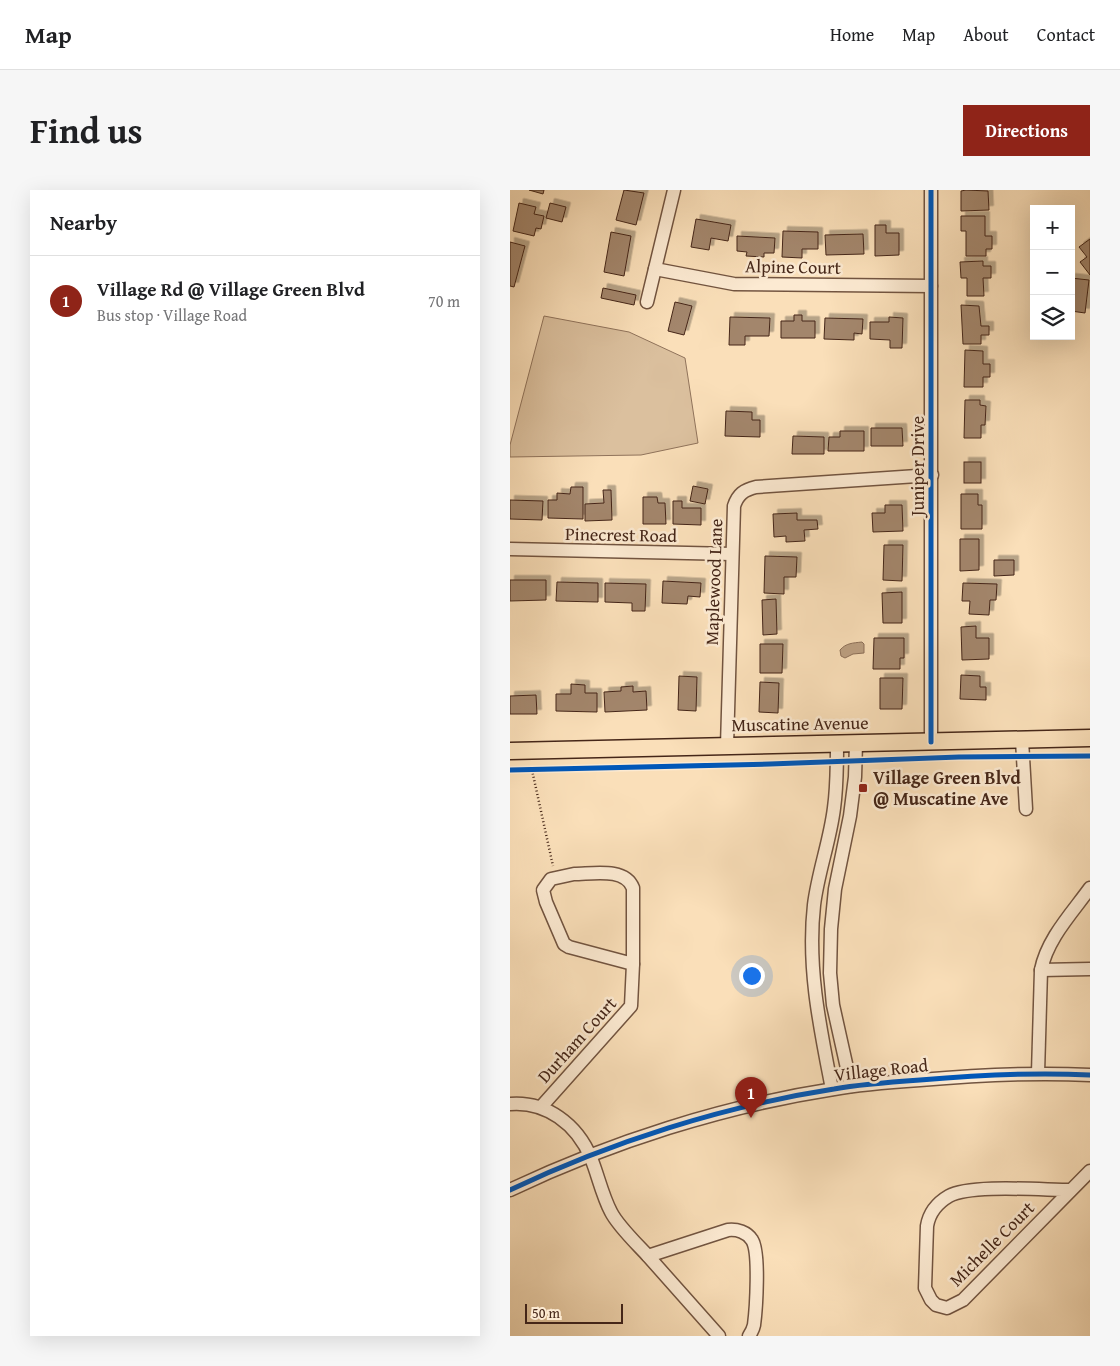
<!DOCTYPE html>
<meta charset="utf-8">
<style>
body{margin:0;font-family:"Gentium Book Plus",serif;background:#f6f6f6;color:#202124}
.controls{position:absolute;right:15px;top:15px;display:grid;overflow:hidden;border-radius:0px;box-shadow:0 5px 20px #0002}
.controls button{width:45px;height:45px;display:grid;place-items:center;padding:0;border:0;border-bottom:1px solid #e0e0e0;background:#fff;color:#202124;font:25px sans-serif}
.scale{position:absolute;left:15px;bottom:12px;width:98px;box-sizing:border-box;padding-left:5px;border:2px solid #452618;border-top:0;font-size:14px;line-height:18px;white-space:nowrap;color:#452618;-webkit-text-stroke:4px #fcead2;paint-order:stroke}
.you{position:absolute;left:241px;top:785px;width:18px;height:18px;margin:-12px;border:4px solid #fff;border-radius:50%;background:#1a73e8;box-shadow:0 0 0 8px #1a73e833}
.badge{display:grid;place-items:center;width:32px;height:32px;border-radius:50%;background:#8f2418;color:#fff;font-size:16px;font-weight:700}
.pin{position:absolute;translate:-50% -41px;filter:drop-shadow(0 1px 2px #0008)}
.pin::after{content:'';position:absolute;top:26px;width:18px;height:15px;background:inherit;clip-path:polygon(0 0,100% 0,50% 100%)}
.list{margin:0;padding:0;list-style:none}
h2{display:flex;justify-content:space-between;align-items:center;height:65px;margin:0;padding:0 20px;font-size:21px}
h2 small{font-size:16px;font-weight:400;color:#757577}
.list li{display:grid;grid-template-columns:32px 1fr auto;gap:15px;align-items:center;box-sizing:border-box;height:90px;padding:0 20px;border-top:1px solid #e0e0e0}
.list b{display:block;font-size:19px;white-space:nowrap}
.list p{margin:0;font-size:16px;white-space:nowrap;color:#757577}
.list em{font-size:16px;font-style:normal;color:#757577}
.icon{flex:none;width:28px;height:28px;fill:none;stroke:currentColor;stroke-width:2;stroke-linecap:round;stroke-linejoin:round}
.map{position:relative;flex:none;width:580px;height:1146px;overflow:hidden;border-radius:0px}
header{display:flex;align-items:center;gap:30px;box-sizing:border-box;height:70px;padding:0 25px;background:#fff;border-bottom:1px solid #e0e0e0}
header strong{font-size:24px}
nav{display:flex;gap:28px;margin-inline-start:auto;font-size:18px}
.intro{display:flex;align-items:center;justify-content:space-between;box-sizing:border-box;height:120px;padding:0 30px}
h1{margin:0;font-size:35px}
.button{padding:12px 22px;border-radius:0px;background:#8f2418;color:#fff;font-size:18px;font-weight:700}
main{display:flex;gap:30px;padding:0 30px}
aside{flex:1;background:#fff;border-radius:0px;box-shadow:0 5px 20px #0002}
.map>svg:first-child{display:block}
.green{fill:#dbc09e;stroke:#90735b}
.water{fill:#bca082;stroke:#8c6f58}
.building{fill:#a3866c;stroke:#452618;filter:url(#shadow)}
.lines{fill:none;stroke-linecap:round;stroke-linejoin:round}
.minor-casing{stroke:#725440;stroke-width:15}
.major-casing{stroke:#452618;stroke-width:19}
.path{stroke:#452618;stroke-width:2.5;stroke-dasharray:1 2.5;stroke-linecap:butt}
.minor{stroke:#fcead2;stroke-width:12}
.major{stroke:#fadfb9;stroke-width:16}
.cycleway-casing{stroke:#fcead2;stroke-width:8}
.cycleway{stroke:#0057b8;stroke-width:5}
.poi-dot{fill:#8f2418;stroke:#fcead2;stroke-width:2}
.labels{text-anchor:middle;stroke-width:5;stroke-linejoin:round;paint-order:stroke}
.street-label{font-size:18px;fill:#452618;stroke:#fcead2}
.poi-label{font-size:18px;font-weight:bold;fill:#452618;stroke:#fcead2;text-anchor:start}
</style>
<header>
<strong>Map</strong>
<nav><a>Home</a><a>Map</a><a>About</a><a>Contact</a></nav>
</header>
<div class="intro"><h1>Find us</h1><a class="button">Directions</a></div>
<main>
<aside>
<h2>Nearby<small></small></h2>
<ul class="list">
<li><span class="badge">1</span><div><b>Village Rd @ Village Green Blvd</b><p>Bus stop · Village Road</p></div><em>70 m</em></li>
</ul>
</aside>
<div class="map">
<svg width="580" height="1146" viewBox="0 0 580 1146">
<defs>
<filter id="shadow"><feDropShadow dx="4.5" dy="-4.5" stdDeviation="0" flood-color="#0004"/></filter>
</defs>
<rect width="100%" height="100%" fill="#fadfb9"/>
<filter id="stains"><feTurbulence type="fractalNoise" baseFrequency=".004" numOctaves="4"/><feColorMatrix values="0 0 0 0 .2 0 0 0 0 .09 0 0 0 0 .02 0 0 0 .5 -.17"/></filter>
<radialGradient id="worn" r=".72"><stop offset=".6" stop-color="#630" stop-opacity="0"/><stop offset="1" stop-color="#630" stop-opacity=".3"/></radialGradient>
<polygon class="green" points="34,126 119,142 175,168 188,253 131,265 0,267 0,255"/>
<path class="water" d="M352,452L354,454V463L343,464L335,468L331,466L330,460C336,453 343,453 352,452Z"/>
<g class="building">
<polygon points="19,0 34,0 33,4"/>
<polygon points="114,0 134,3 126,35 106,30"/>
<polygon points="456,0 478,1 479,20 451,21 451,1"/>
<polygon points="9,13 26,17 24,24 34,26 31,39 26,38 24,46 3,41"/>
<polygon points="40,13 56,17 52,32 36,28"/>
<polygon points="451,26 475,26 475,46 482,46 482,59 476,59 476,66 456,66 456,41 451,41"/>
<polygon points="186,29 221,35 218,51 201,48 199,60 181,57"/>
<polygon points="365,35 376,35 376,43 389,43 389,65 365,66"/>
<polygon points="273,41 308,42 308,59 292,59 292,68 272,67"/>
<polygon points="101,42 121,46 114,86 94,82"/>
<polygon points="353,44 354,64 316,65 315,45"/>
<polygon points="227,46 265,48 264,63 254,63 254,67 236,66 237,62 227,61"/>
<polygon points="580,49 580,85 570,72 577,67 569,57"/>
<polygon points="0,52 15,56 4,97 0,96"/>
<polygon points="473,71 473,76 481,76 481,88 473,88 474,106 457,106 457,88 451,88 450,72"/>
<polygon points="561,88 579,90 575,123 561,121"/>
<polygon points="93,98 126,105 124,115 91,108"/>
<polygon points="165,112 182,116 174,145 158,141"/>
<polygon points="451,115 469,116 471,136 479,136 479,145 471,145 471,154 453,154"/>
<polygon points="284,125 292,125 292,131 305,131 305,148 271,148 271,131 284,131"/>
<polygon points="220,127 260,128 259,146 235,146 235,155 219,155"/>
<polygon points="379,127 393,128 392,158 380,158 380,150 360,149 360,132 379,132"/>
<polygon points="315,128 353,129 352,144 344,143 344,150 314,149"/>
<polygon points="455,160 473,161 473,174 480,174 480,187 473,187 473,197 454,197"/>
<polygon points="455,210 470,210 470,215 476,216 475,235 471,235 471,248 454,248"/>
<polygon points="216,221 242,222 242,230 250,230 250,247 215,246"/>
<polygon points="361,238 392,238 393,256 361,256"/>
<polygon points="330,241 354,241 354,261 318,261 319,247 330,247"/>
<polygon points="283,246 314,247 314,264 282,264"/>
<rect x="454" y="272" width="17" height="21"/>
<polygon points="183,296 198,299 195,314 180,311"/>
<polygon points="61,297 73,297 73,329 38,328 38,310 47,310 47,303 60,304"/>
<polygon points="93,300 101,300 102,330 75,331 75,314 94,313"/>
<polygon points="451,304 468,304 468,315 472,315 472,339 451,339"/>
<polygon points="133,307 147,307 148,313 155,313 156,334 133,334"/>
<polygon points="0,310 33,311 32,330 0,329"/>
<polygon points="163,311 172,311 172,318 191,318 191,335 163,334"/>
<polygon points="375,315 392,315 393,341 363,342 362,323 375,323"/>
<polygon points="287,323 287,330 307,330 308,339 294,340 295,351 276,352 276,346 264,347 263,324"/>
<polygon points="450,349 469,349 469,380 450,381"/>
<polygon points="374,355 393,355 392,391 373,390"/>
<polygon points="255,366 287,367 286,387 274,387 274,404 254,403"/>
<polygon points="484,370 504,370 504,385 484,386"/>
<polygon points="0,390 36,390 36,410 0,411"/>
<polygon points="153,391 191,393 190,407 178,406 177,414 152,413"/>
<polygon points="47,392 88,393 88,412 46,411"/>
<polygon points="95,393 136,394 135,421 122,421 122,413 95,412"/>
<polygon points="453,393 487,394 486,410 480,410 479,425 459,424 460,411 452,411"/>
<polygon points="392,402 392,433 373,433 372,403"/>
<polygon points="266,409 267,444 253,445 252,410"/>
<polygon points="466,436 466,448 479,448 479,469 452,470 451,437"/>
<polygon points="364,448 394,448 394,468 390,468 390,479 363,479"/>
<polygon points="250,454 273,454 272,483 250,483"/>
<polygon points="451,485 470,486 470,497 476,497 476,510 450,509"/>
<polygon points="169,486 187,487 186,521 168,520"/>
<polygon points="370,488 393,488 392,519 370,519"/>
<polygon points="250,492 269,493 268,523 249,522"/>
<polygon points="61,494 75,495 75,503 87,503 87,522 46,521 46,504 61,504"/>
<polygon points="123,496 123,502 136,501 137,520 95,522 94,502 111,501 111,497"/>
<polygon points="26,505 27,524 0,524 0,506"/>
</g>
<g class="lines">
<defs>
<g id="minor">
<polyline points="145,79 224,94 421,96"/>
<polyline points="137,112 164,0"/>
<polyline points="0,359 222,364"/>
<polyline points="512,550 516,619"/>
<polyline points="421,552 421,0"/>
<path d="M217,556L224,316C228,304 234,300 246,297L422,285"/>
<path d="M64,684C82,684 115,677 123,698V774L59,757L54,754L36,712L33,700L41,689Z"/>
<path d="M580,698C562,723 537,749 531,780L580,779"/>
<polyline points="528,883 531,780"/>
<polyline points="341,896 323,815 320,783 321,739 325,699 340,626 345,587 346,553"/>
<path d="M322,899C310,838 297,777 304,715C308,682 320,651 324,618C327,597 327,575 327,554"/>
<path d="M0,914C36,911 67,934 81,968C88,985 92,1005 101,1022C108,1036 127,1054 138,1066"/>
<polyline points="31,917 121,816 123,774"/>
<path d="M0,1000C101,952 214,916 324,899C352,894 381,892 410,890C467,885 523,882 580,885"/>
<path d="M561,1000C533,1000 460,994 439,1006C427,1013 419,1024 417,1036L415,1098L421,1110L426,1115L437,1118L453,1110L580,981"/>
<path d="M209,1146L138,1066L218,1040C227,1039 237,1042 242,1050C250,1062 246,1120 244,1135C243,1140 241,1143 239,1146"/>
</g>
<polyline id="major" points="0,561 580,548"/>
</defs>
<use href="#minor" class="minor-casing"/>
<use href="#major" class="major-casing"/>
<polyline class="path" points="22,580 43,676"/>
<use href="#minor" class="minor"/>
<use href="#major" class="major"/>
<defs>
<g id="cycleway">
<polyline points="421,552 421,0"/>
<polyline points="0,580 260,574 449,567 580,566"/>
<path d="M0,1000C101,952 214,916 324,899C352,894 381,892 410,890C467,885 523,882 580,885"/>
</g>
</defs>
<use href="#cycleway" class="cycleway-casing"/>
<use href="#cycleway" class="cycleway"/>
</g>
<rect class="poi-dot" x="348" y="593" width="10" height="10" rx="2.5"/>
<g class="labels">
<g class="street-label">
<text transform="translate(283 77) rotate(1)" y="6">Alpine Court</text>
<text transform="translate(408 276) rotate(-90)" y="6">Juniper Drive</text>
<text transform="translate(111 345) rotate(1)" y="6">Pinecrest Road</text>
<text transform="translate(204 392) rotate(-88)" y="6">Maplewood Lane</text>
<text transform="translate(290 534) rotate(-1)" y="6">Muscatine Avenue</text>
<text transform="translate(67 850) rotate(-48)" y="6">Durham Court</text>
<text transform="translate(371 880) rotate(-6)" y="6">Village Road</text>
<text transform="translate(482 1054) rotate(-45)" y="6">Michelle Court</text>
</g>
<g class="poi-label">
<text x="363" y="594">Village Green Blvd<tspan x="363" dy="21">@ Muscatine Ave</tspan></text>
</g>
</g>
<rect width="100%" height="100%" filter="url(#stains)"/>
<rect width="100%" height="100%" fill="url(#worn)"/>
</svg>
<div class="controls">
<button>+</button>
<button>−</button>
<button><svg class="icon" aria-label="layers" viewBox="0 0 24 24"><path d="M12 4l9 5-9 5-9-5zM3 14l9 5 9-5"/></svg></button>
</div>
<div class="scale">50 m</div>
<div class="you"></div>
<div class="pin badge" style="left:241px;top:928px">1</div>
</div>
</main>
